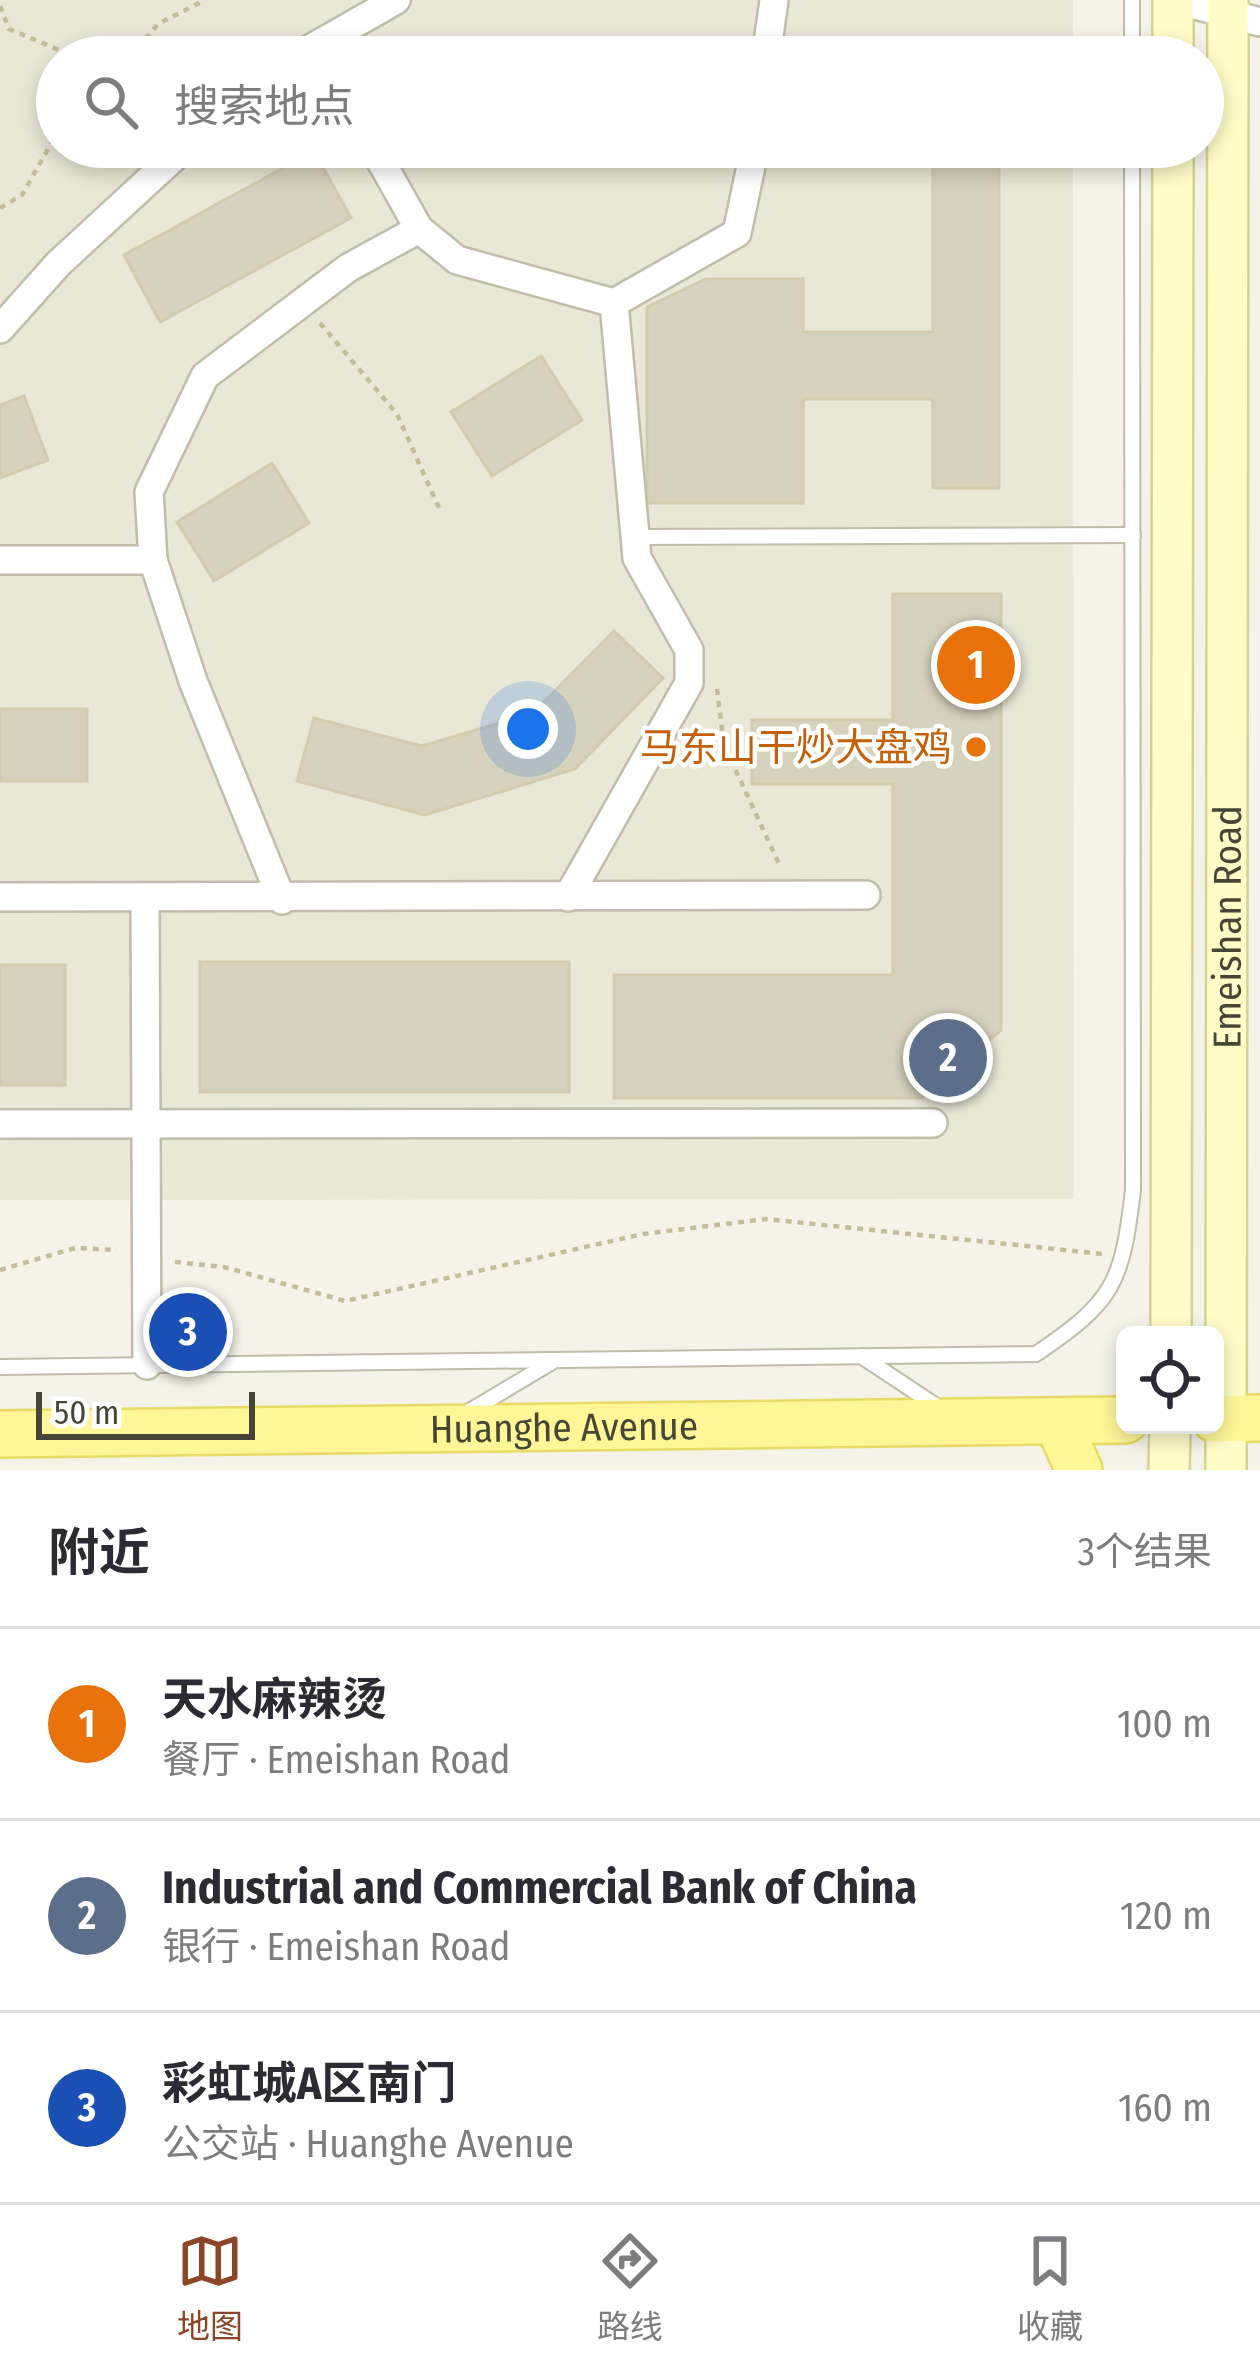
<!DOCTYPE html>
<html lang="zh">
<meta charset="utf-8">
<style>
body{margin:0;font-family:"Fira Sans Condensed","Noto Sans SC",sans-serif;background:#f7f7f7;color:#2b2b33}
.controls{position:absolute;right:36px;bottom:36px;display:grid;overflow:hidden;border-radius:18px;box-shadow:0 6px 18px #0003}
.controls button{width:108px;height:108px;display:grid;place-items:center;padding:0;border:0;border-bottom:3px solid #e1e1e2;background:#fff;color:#2b2b33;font:60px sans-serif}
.scale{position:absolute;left:36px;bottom:30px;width:219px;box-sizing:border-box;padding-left:12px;border:6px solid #484536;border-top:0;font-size:33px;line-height:42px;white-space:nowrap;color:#484536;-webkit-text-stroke:9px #fff;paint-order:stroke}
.you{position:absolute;left:528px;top:729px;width:42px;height:42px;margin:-30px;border:9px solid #fff;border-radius:50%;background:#1a73e8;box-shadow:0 0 0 18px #1a73e833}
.badge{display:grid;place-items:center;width:78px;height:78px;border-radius:50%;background:#8a4626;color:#fff;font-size:39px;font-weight:700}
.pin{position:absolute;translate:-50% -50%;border:6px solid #fff;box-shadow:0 3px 12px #0006}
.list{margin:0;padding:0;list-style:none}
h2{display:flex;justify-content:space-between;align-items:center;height:156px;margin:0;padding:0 48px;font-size:51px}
h2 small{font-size:39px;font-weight:400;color:#7c7c81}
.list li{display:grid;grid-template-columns:78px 1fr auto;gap:36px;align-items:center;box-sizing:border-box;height:192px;padding:0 48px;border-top:3px solid #e1e1e2}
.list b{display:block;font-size:45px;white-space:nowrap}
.list p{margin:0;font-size:39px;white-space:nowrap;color:#7c7c81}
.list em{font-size:39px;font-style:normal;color:#7c7c81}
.icon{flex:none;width:66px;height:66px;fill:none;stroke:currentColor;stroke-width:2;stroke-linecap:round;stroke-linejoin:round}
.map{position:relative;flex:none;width:1260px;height:1470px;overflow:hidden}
.search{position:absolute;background:#fff;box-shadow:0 6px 18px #0003;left:36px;right:36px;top:36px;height:132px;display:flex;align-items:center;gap:30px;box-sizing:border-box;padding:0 42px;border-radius:66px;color:#7c7c81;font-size:45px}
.sheet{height:732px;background:#fff}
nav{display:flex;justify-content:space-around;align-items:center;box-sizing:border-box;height:168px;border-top:3px solid #e1e1e2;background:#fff;font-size:33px;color:#7c7c81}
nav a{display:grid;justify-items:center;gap:6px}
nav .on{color:#8a4626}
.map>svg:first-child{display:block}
.residential{fill:#e9e7d6}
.building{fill:#d7d2bd;stroke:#d2cbb0;stroke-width:3}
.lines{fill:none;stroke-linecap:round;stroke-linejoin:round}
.lane-casing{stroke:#c1bdaa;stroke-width:18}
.street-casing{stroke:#c1bdaa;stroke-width:32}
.secondary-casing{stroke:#d6d296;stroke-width:44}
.primary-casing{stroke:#e8da62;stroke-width:50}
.path{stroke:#c3bd9b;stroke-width:4.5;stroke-dasharray:6 6;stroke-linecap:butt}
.lane{stroke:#fff;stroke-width:14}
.street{stroke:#fff;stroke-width:27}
.secondary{stroke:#fffcc8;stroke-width:39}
.primary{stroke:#fff697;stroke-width:45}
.food-dot{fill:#e8710a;stroke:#fff;stroke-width:4.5}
.labels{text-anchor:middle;stroke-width:9;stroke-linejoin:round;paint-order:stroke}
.food-label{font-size:39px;fill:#c56008;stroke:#fff;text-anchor:end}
.street-label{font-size:39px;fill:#484536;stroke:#fff}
</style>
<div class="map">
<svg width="1260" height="1470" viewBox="0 0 1260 1470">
<rect width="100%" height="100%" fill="#f5f3e8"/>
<polygon class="residential" points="0,0 1073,0 1073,57 57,57 57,147 1073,147 1074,1199 0,1200"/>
<g class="building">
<rect x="933" y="40" width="66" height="17"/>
<polygon points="799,147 999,147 999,488 933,488 933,399 803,399 803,503 647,503 647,307 706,279 803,279 803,332 933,332 933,166 799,166"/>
<polygon points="314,151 351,218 160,322 124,255"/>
<polygon points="541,356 582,420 492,476 451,412"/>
<polygon points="24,396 48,460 0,478 0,405"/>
<polygon points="272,463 309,523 214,581 177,522"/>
<polygon points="893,594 1001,594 1001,1030 922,1098 614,1098 614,975 893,975 893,784 752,784 752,720 893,720"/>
<polygon points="614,631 663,678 575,769 425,815 297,781 314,718 422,746 533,713"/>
<rect x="0" y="709" width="87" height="72"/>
<rect x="200" y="962" width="369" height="130"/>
<rect x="0" y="965" width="65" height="120"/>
</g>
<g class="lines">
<defs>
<g id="lane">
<polyline points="1132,0 1132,57"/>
<polyline points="635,537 1133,535"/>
<polyline points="861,1356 941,1409"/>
<path d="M0,1367L1036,1354C1114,1301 1122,1284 1133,1190L1132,147"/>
<polyline points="468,1412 552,1362"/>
</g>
<g id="street">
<polyline points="1176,0 1260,22"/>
<polyline points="296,57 396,0"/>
<polyline points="766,57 774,0"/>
<polyline points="373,147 419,229 457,260 614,303 737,233 755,147"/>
<polyline points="0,329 58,264 185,147"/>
<polyline points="0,560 153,560"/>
<polyline points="0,897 866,895"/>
<polyline points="568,897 689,683 689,650 637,558 614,303"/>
<polyline points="145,899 147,1365"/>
<polyline points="282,900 193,681 153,560 149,492 205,376 348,268 419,229"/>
<polyline points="0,1124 933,1123"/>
</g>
<g id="secondary">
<polyline points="1173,57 1173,0"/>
<polyline points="1171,1335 1173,147"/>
<polyline points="1169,1470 1170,1425"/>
<path id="s1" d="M1226,1470L1228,0"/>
</g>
<g id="primary">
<polyline points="1215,1419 1260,1418"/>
<polyline points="1057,1421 1079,1470"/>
<path id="s2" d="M0,1434L1125,1420"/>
</g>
</defs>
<use href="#lane" class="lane-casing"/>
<use href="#street" class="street-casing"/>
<use href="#secondary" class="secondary-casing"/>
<use href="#primary" class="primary-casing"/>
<g class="path">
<polyline points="0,6 9,29 76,57"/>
<polyline points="130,57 158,24 205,0"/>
<polyline points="0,208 22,195 57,133"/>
<polyline points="320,323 397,414 439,508"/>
<polyline points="717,689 724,745 781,868"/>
<polyline points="175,1262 224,1267 345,1301 643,1234 766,1219 1103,1254"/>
<polyline points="0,1270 75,1248 117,1250"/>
</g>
<use href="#lane" class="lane"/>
<use href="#street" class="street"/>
<use href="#secondary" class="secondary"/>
<use href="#primary" class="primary"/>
</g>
<circle class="food-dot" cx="976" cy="747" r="12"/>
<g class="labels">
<g class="food-label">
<text x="952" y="761">马东山干炒大盘鸡</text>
</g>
<g class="street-label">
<text dy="14" stroke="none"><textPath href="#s1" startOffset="543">Emeishan Road</textPath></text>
<text dy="14" stroke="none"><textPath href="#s2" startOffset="564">Huanghe Avenue</textPath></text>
</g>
</g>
</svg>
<div class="controls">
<button><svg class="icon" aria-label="locate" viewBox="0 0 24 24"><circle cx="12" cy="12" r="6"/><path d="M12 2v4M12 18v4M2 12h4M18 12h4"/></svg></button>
</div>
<div class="scale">50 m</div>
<div class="you"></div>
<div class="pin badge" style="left:976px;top:665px;background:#e8710a">1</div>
<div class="pin badge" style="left:948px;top:1058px;background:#5c6f8a">2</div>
<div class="pin badge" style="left:188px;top:1332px;background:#1a4fb4">3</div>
<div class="search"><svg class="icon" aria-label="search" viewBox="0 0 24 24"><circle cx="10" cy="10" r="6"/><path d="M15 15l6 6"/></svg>搜索地点</div>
</div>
<section class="sheet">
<h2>附近<small>3个结果</small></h2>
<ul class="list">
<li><span class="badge" style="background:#e8710a">1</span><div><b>天水麻辣烫</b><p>餐厅 · Emeishan Road</p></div><em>100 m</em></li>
<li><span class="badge" style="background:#5c6f8a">2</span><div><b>Industrial and Commercial Bank of China</b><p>银行 · Emeishan Road</p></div><em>120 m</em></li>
<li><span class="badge" style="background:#1a4fb4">3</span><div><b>彩虹城A区南门</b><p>公交站 · Huanghe Avenue</p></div><em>160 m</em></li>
</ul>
</section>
<nav>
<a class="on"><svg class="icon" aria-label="map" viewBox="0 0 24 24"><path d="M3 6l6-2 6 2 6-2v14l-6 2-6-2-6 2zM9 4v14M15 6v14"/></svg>地图</a>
<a><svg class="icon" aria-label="directions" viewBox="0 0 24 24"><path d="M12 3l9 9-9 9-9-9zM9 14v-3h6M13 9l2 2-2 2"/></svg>路线</a>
<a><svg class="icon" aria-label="saved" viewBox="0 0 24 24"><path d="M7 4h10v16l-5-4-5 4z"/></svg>收藏</a>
</nav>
